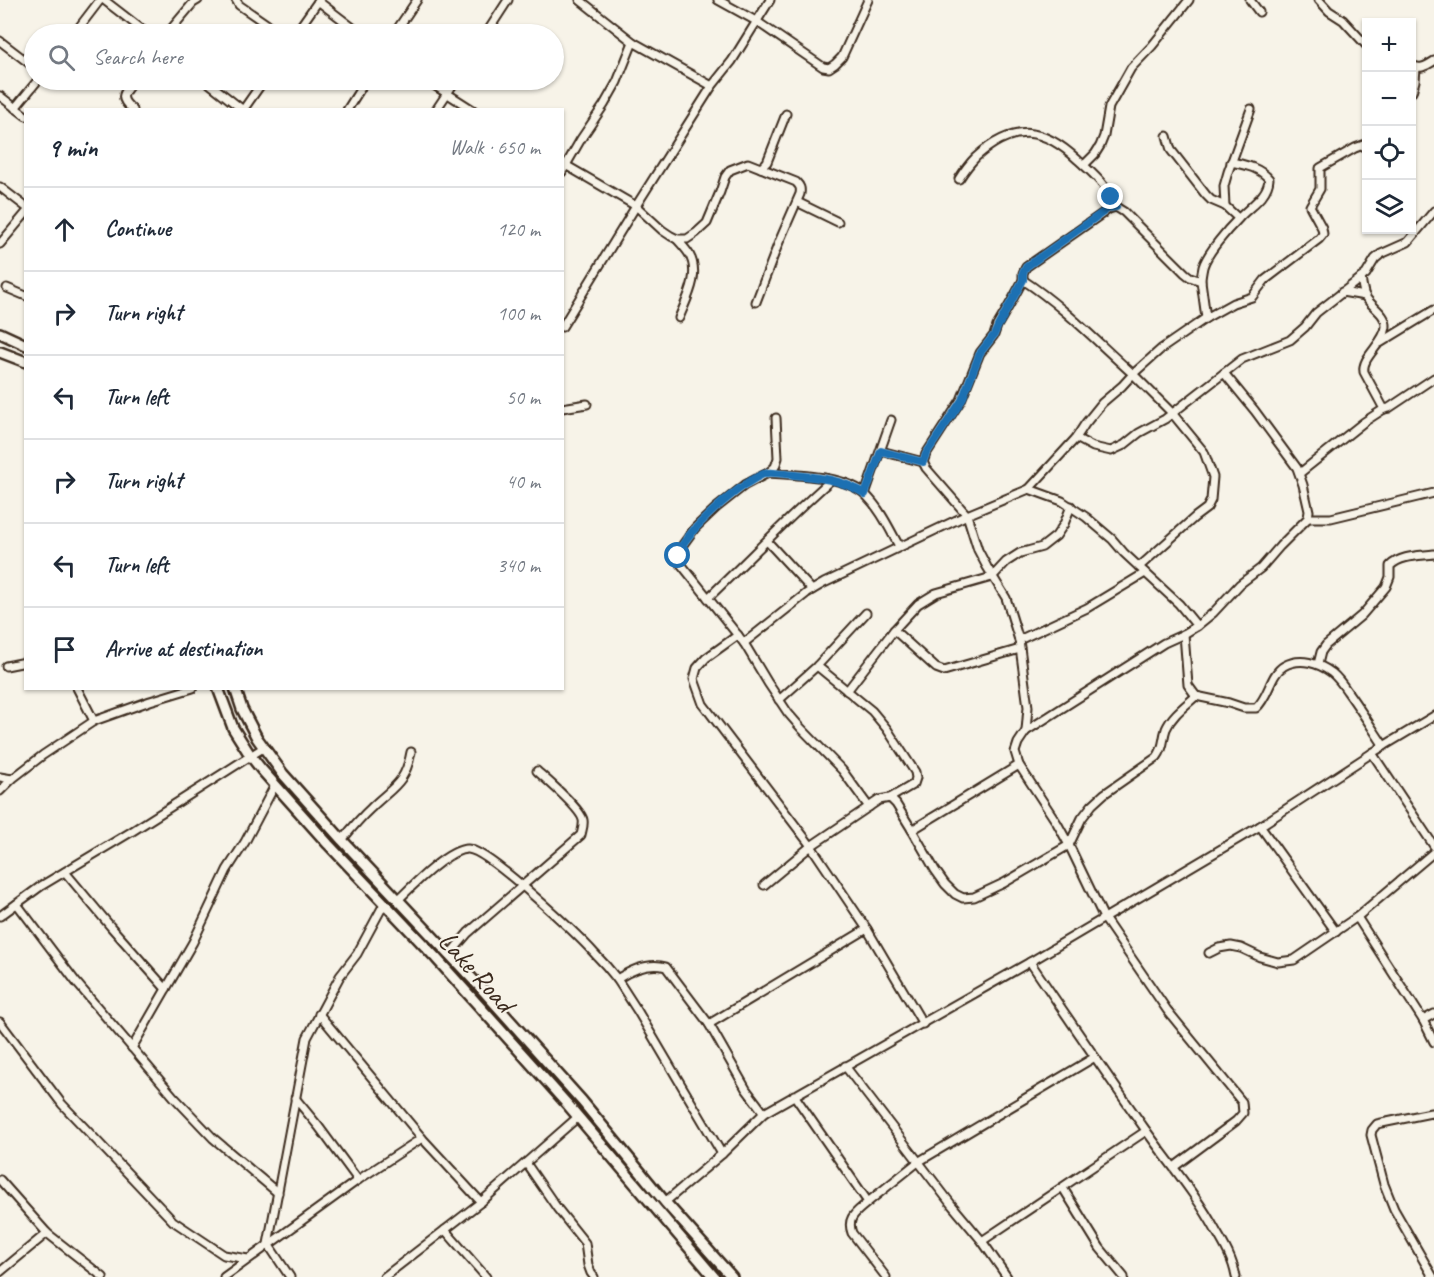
<!DOCTYPE html>
<meta charset="utf-8">
<style>
body{margin:0;font-family:Caveat,sans-serif;background:#f6f6f7;color:#1f2937}
.controls{position:absolute;right:18px;top:18px;display:grid;overflow:hidden;border-radius:0px;box-shadow:0 2px 4px #0004}
.controls button{width:54px;height:54px;display:grid;place-items:center;padding:0;border:0;border-bottom:2px solid #e0e1e3;background:#fff;color:#1f2937;font:30px sans-serif}
.stop{position:absolute;width:18px;height:18px;margin:-14px;border:4px solid #1f6fb2;border-radius:50%;background:#fff}
.stop.end{background:#1f6fb2;border-color:#fff;box-shadow:0 2px 6px #0008}
.list{margin:0;padding:0;list-style:none}
h2{display:flex;justify-content:space-between;align-items:center;height:78px;margin:0;padding:0 24px;font-size:26px}
h2 small{font-size:20px;font-weight:400;color:#747a83}
.list li{display:grid;grid-template-columns:39px 1fr auto;gap:18px;align-items:center;box-sizing:border-box;height:84px;padding:0 24px;border-top:2px solid #e0e1e3}
.list b{display:block;font-size:22px;white-space:nowrap}
.list em{font-size:20px;font-style:normal;color:#747a83}
.icon{flex:none;width:33px;height:33px;fill:none;stroke:currentColor;stroke-width:2;stroke-linecap:round;stroke-linejoin:round}
.map{position:relative;flex:none;width:1434px;height:1277px;overflow:hidden}
.search{position:absolute;background:#fff;box-shadow:0 2px 4px #0004;left:24px;top:24px;width:540px;height:66px;display:flex;align-items:center;gap:15px;box-sizing:border-box;padding:0 21px;border-radius:33px;color:#747a83;font-size:22px}
.panel{position:absolute;background:#fff;box-shadow:0 2px 4px #0004;left:24px;top:108px;width:540px;height:582px;border-radius:0px}
.map>svg:first-child{display:block}
.lines{fill:none;stroke-linecap:round;stroke-linejoin:round}
.minor-casing{stroke:#3b2a1e;stroke-width:11}
.major-casing{stroke:#3b2a1e;stroke-width:14}
.minor{stroke:#f7f3e8;stroke-width:7}
.major{stroke:#f7f3e8;stroke-width:9}
.route{stroke:#1f6fb2;stroke-width:8}
.labels{text-anchor:middle;stroke-width:4.5;stroke-linejoin:round;paint-order:stroke}
.street-label{font-size:28px;fill:#3b2a1e;stroke:#f7f3e8}
</style>
<div class="map">
<svg width="1434" height="1277" viewBox="0 0 1434 1277">
<rect width="100%" height="100%" fill="#f7f3e8"/>
<filter id="ink" filterUnits="userSpaceOnUse"><feTurbulence type="fractalNoise" baseFrequency=".0167" numOctaves="2"/><feDisplacementMap in="SourceGraphic" scale="12" xChannelSelector="R" yChannelSelector="G"/><feConvolveMatrix kernelMatrix="1 2 1 2 8 2 1 2 1" color-interpolation-filters="sRGB"/></filter>
<g filter="url(#ink)">
<g class="lines">
<defs>
<g id="minor">
<polyline points="104,0 148,34"/>
<polyline points="236,0 239,5 281,34"/>
<polyline points="718,0 756,21 823,67 829,68 835,64 842,57 868,0"/>
<polyline points="1250,0 1259,12"/>
<polyline points="1319,0 1329,11 1343,20 1366,45"/>
<polyline points="318,1 361,34"/>
<polyline points="490,29 499,34"/>
<polyline points="74,34 100,0"/>
<polyline points="167,34 193,3 198,0"/>
<polyline points="295,34 319,0"/>
<polyline points="394,34 417,0"/>
<polyline points="486,34 508,0"/>
<polyline points="0,41 34,67"/>
<polyline points="633,42 712,86"/>
<path d="M1412,65C1420,70 1426,66 1434,61"/>
<polyline points="205,80 243,110"/>
<polyline points="426,80 473,110"/>
<polyline points="1412,92 1415,81 1416,68"/>
<polyline points="0,96 26,116"/>
<polyline points="15,108 38,80"/>
<path d="M133,110C117,97 124,93 134,80"/>
<polyline points="243,110 264,80"/>
<polyline points="347,110 366,80"/>
<polyline points="436,110 456,80"/>
<polyline points="1167,136 1171,150 1206,195 1211,200 1225,206 1238,218"/>
<path d="M562,163L636,206L662,230L671,236L677,239H687L696,233L707,223L720,192L725,177L730,170L748,163L796,182C800,186 801,188 800,194L779,242L756,302"/>
<polyline points="1084,165 1095,154 1100,146 1104,136 1109,107 1131,68 1152,46 1189,0"/>
<polyline points="761,168 767,162 786,114"/>
<polyline points="562,172 581,139 604,105 617,82 633,42 580,0"/>
<path d="M959,179C964,171 970,163 976,157C1014,123 1043,127 1078,160C1095,175 1107,186 1116,207"/>
<polyline points="0,187 26,207"/>
<polyline points="797,202 838,222"/>
<polyline points="1225,206 1224,186 1228,172 1251,109"/>
<path d="M677,239C681,244 686,249 689,254C701,274 687,298 679,318"/>
<polyline points="0,244 26,213"/>
<path d="M1023,280C1063,306 1097,342 1133,374L1122,386L1102,403L1085,424L1076,438L1029,489"/>
<path d="M1201,281C1201,277 1202,272 1203,267C1207,253 1228,229 1239,218C1250,206 1268,196 1269,179C1259,167 1245,165 1231,162"/>
<polyline points="7,288 26,296"/>
<polyline points="1342,292 1365,296"/>
<polyline points="562,327 636,206 712,86 732,61 770,0"/>
<polyline points="1380,343 1434,310"/>
<polyline points="562,408 587,404"/>
<polyline points="1384,409 1389,408 1434,378"/>
<polyline points="776,418 778,458 775,467 768,473 745,485 716,508 695,528 679,550 678,556 681,564 744,643 768,683 788,713 801,728 842,770 869,807"/>
<polyline points="1076,438 1093,447 1111,451 1124,445 1139,433 1165,419 1242,359 1290,340 1305,327 1316,313 1366,274 1375,259 1381,254 1408,242 1434,211"/>
<polyline points="881,451 923,462"/>
<path d="M768,473C795,475 846,475 866,495C881,510 889,528 899,546"/>
<path d="M1300,473L1364,422L1384,409L1364,372C1361,357 1384,344 1386,327C1387,314 1371,307 1365,296C1363,291 1362,283 1361,278"/>
<polyline points="865,494 891,420"/>
<polyline points="1308,518 1331,518 1434,493"/>
<polyline points="767,541 812,590"/>
<polyline points="1139,567 1195,517 1207,508 1211,500 1213,477 1204,452 1172,413 1133,374 1161,349 1206,318 1233,303 1252,297 1265,280 1319,239 1323,234 1322,228 1310,206 1320,189 1320,168 1355,148 1366,144"/>
<path d="M708,598C749,559 788,518 831,480"/>
<polyline points="894,630 936,668 944,671 1020,649"/>
<path d="M1184,634L1188,685L1196,696L1229,703L1244,708H1256C1269,697 1270,674 1284,666C1300,657 1319,663 1332,673C1338,678 1343,685 1347,691C1360,709 1372,728 1384,746"/>
<polyline points="738,635 706,658 697,668 694,679 703,704 811,846 867,929 923,1024"/>
<polyline points="1019,640 1087,608 1145,573"/>
<polyline points="744,643 807,593 824,583 967,515 1029,489 1062,501 1086,517 1112,539 1124,553 1179,604 1197,626"/>
<path d="M1318,664L1321,652L1326,645L1362,615L1386,587L1390,577V566C1401,555 1420,556 1434,554"/>
<polyline points="6,666 26,662"/>
<polyline points="817,666 872,711 887,729 915,772 916,778 914,784 890,798"/>
<polyline points="77,688 94,721"/>
<polyline points="847,691 894,630 918,604 936,593 992,577 1006,562 1020,553 1042,547 1056,536 1064,524 1071,506"/>
<polyline points="779,700 817,666 866,613"/>
<polyline points="1026,731 1164,643 1184,634 1197,626 1213,613 1240,584 1261,568 1280,546 1308,518 1309,511 1303,485 1297,468 1255,411 1224,373"/>
<polyline points="1372,753 1434,846"/>
<polyline points="0,777 12,779"/>
<polyline points="0,791 12,779 43,755 94,721 150,701 193,688"/>
<polyline points="1260,826 1336,932"/>
<path d="M912,830L935,870L945,884L955,894L963,898L974,897L1004,883L1069,845L1082,818L1092,805L1104,794L1157,757C1165,746 1162,741 1166,729C1172,715 1185,706 1196,696"/>
<path d="M342,840C351,829 360,818 371,808C392,787 405,785 411,752"/>
<polyline points="65,872 111,927 166,989"/>
<polyline points="764,885 811,846 879,800 890,798 896,804 912,830 1019,765"/>
<path d="M398,900C412,886 449,848 468,849C488,850 578,935 595,954C603,962 610,970 617,979C631,970 649,962 666,967L709,1024L746,1089L764,1113"/>
<polyline points="17,904 76,982 174,1097 213,1138 278,1193"/>
<polyline points="0,916 41,886 131,832 263,748"/>
<polyline points="1357,917 1423,1020 1434,1042"/>
<polyline points="1209,953 1219,948 1231,946 1241,948 1260,957 1278,962 1294,960 1357,917 1434,852"/>
<path d="M450,954L468,933L581,835C582,830 584,825 583,820C581,809 547,780 537,771"/>
<path d="M1030,962C1068,1018 1106,1074 1145,1129C1169,1163 1196,1194 1216,1231C1225,1246 1233,1260 1236,1277"/>
<polyline points="617,979 637,1010 722,1154"/>
<polyline points="319,1014 422,1138 481,1202"/>
<polyline points="1423,1020 1434,1014"/>
<polyline points="0,1022 62,1104 173,1221 224,1255 248,1259"/>
<polyline points="709,1024 867,929"/>
<polyline points="132,1048 193,942 227,870 245,842 275,785"/>
<polyline points="845,1066 951,1204 982,1241 1007,1277"/>
<path d="M794,1095L868,1202C857,1212 846,1217 852,1233L886,1277"/>
<polyline points="295,1098 319,1127 358,1180"/>
<polyline points="526,1163 557,1208 585,1243 588,1265 591,1273 594,1277"/>
<polyline points="1174,1167 1236,1121 1243,1113 1242,1102 1167,1010 1104,918 1069,845 1057,823 1019,765 1015,752 1018,743 1026,731 1028,707 1019,640 1006,598 987,567 978,550 967,515 926,468 923,462 926,454 961,400 980,353 994,335 997,326 1010,304 1023,280 1023,273 1026,267 1109,209 1116,207 1124,212 1185,273 1190,277 1201,281 1206,318"/>
<polyline points="0,1180 47,1233 103,1277"/>
<polyline points="1063,1188 1100,1248 1124,1277"/>
<polyline points="665,1202 722,1154 764,1113 1030,962 1260,826 1372,753 1434,716"/>
<polyline points="868,1202 918,1162 1095,1057"/>
<polyline points="445,1230 486,1277"/>
<polyline points="982,1241 1146,1131"/>
<polyline points="0,1272 47,1233"/>
<polyline points="224,1277 358,1180 422,1138"/>
<polyline points="290,1277 268,1244 307,1038 340,976 357,954 384,904"/>
<polyline points="384,1277 481,1202 578,1117"/>
<polyline points="1433,1277 1394,1209 1384,1184 1371,1135 1372,1130 1377,1124 1431,1113 1434,1114"/>
</g>
<g id="major">
<polyline points="0,333 26,345"/>
<polyline points="0,352 26,362"/>
<polyline points="218,688 233,728 250,755 261,769 328,844 436,958 568,1105 714,1277"/>
<polyline points="235,688 242,709 257,738 283,774 342,840 480,987 582,1101 665,1202 732,1277"/>
</g>
</defs>
<use href="#minor" class="minor-casing"/>
<use href="#major" class="major-casing"/>
<use href="#minor" class="minor"/>
<use href="#major" class="major"/>
</g>
</g>
<g class="lines" filter="url(#ink)">
<path class="route" d="M678,556C680,535 746,478 767,473C772,472 780,474 786,474C814,477 840,478 865,494L881,451L923,462L926,454L962,400L980,353L994,335L998,326L1010,304L1023,280V273L1026,267L1109,208L1116,207L1111,197"/>
</g>
<g class="labels">
<g class="street-label">
<text transform="translate(477 971) rotate(48)" y="10">Lake Road</text>
</g>
</g>
</svg>
<div class="controls">
<button>+</button>
<button>−</button>
<button><svg class="icon" aria-label="locate" viewBox="0 0 24 24"><circle cx="12" cy="12" r="6"/><path d="M12 2v4M12 18v4M2 12h4M18 12h4"/></svg></button>
<button><svg class="icon" aria-label="layers" viewBox="0 0 24 24"><path d="M12 4l9 5-9 5-9-5zM3 14l9 5 9-5"/></svg></button>
</div>
<div class="stop" style="left:678px;top:556px"></div>
<div class="stop end" style="left:1111px;top:197px"></div>
<div class="search"><svg class="icon" aria-label="search" viewBox="0 0 24 24"><circle cx="10" cy="10" r="6"/><path d="M15 15l6 6"/></svg>Search here</div>
<section class="panel">
<h2>9 min<small>Walk · 650 m</small></h2>
<ul class="list">
<li><svg class="icon" aria-label="ahead" viewBox="0 0 24 24"><path d="M12 20V5M6 11l6-6 6 6"/></svg><div><b>Continue</b></div><em>120 m</em></li>
<li><svg class="icon" aria-label="right" viewBox="0 0 24 24"><path d="M7 20v-9h11M14 6l5 5-5 5"/></svg><div><b>Turn right</b></div><em>100 m</em></li>
<li><svg class="icon" aria-label="left" viewBox="0 0 24 24"><path d="M17 20v-9H6M10 6l-5 5 5 5"/></svg><div><b>Turn left</b></div><em>50 m</em></li>
<li><svg class="icon" aria-label="right" viewBox="0 0 24 24"><path d="M7 20v-9h11M14 6l5 5-5 5"/></svg><div><b>Turn right</b></div><em>40 m</em></li>
<li><svg class="icon" aria-label="left" viewBox="0 0 24 24"><path d="M17 20v-9H6M10 6l-5 5 5 5"/></svg><div><b>Turn left</b></div><em>340 m</em></li>
<li><svg class="icon" aria-label="arrive" viewBox="0 0 24 24"><path d="M6 21V4h12l-3 4 3 4H6"/></svg><div><b>Arrive at destination</b></div></li>
</ul>
</section>
</div>
